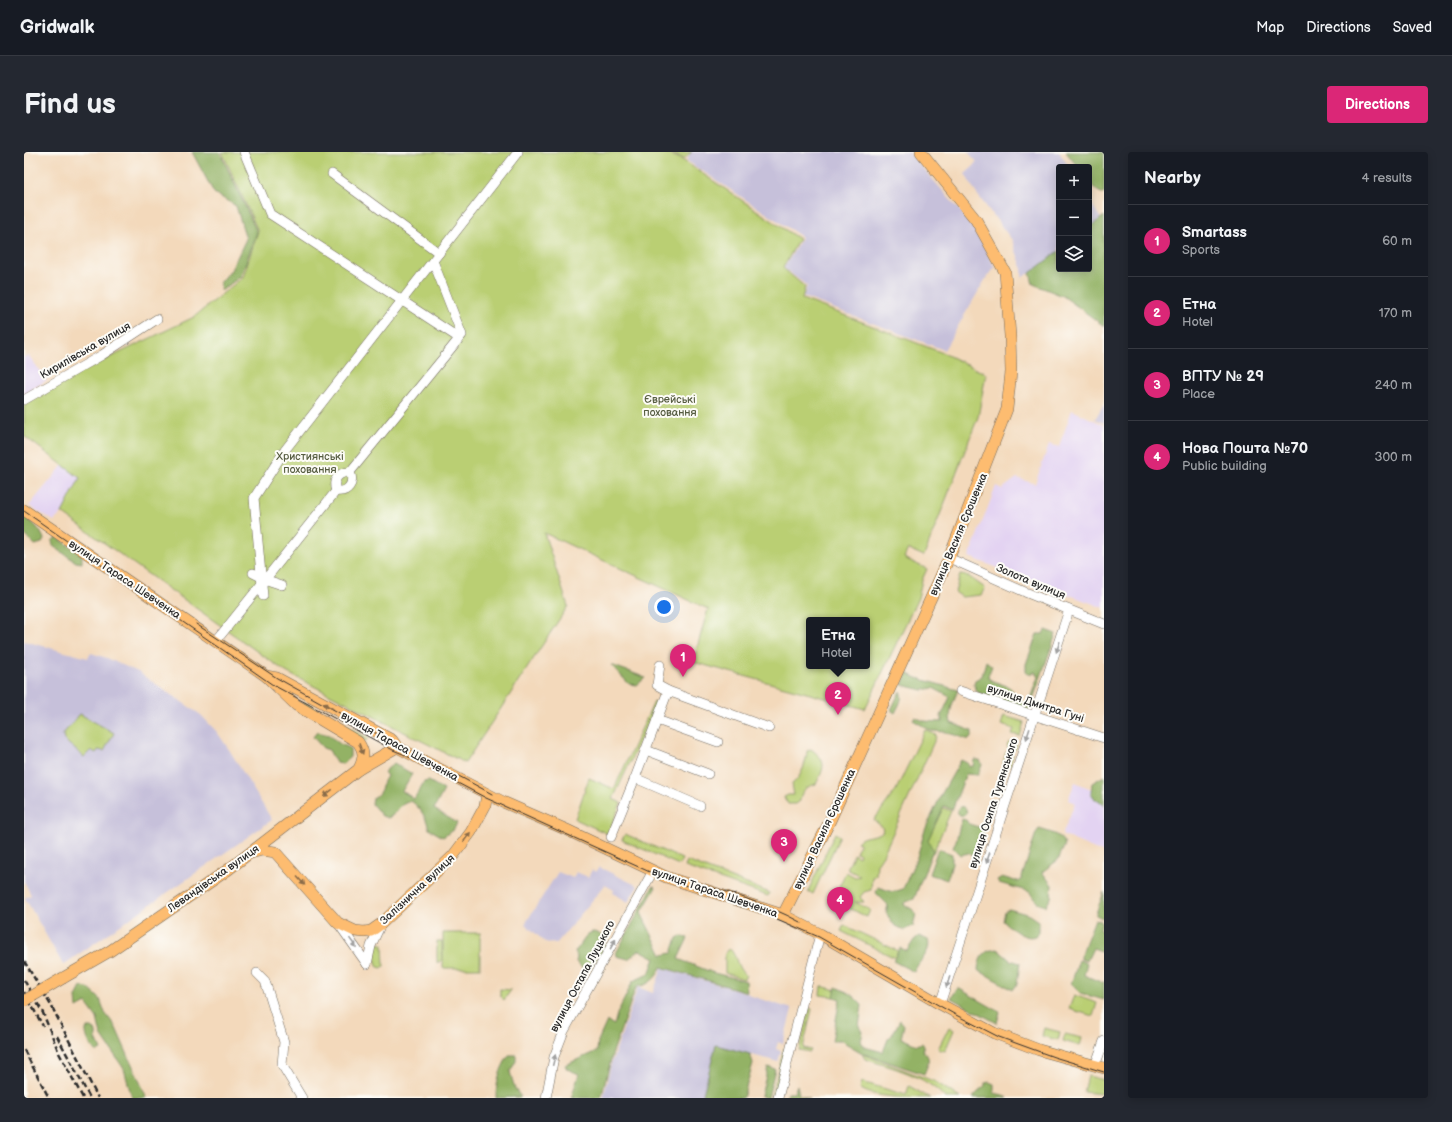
<!DOCTYPE html>
<meta charset="utf-8">
<style>
body{margin:0;font-family:"Balsamiq Sans",sans-serif;background:#242831;color:#f1f3f6}
.controls{position:absolute;right:12px;top:12px;display:grid;overflow:hidden;border-radius:4px;box-shadow:0 2px 10px #0003}
.controls button{width:36px;height:36px;display:grid;place-items:center;padding:0;border:0;border-bottom:1px solid #363941;background:#171b24;color:#f1f3f6;font:20px sans-serif}
.you{position:absolute;left:640px;top:455px;width:14px;height:14px;margin:-10px;border:3px solid #fff;border-radius:50%;background:#1a73e8;box-shadow:0 0 0 6px #1a73e833}
.badge{display:grid;place-items:center;width:26px;height:26px;border-radius:50%;background:#db2777;color:#fff;font-size:13px;font-weight:700}
.pin{position:absolute;translate:-50% -33px;filter:drop-shadow(0 1px 2px #0008)}
.pin::after{content:'';position:absolute;top:21px;width:14px;height:12px;background:inherit;clip-path:polygon(0 0,100% 0,50% 100%)}
.popup{position:absolute;left:782px;top:465px;width:64px;height:52px;box-sizing:border-box;display:grid;place-content:center;border-radius:4px;background:#171b24;filter:drop-shadow(0 1px 3px #0005);font-size:13px;white-space:nowrap;color:#9ea1a6}
.popup b{font-size:15px;color:#f1f3f6}
.popup::after{content:'';position:absolute;left:50%;top:100%;margin-left:-8px;border:8px solid transparent;border-top-color:#171b24}
.list{margin:0;padding:0;list-style:none}
h2{display:flex;justify-content:space-between;align-items:center;height:52px;margin:0;padding:0 16px;font-size:17px}
h2 small{font-size:13px;font-weight:400;color:#9ea1a6}
.list li{display:grid;grid-template-columns:26px 1fr auto;gap:12px;align-items:center;box-sizing:border-box;height:72px;padding:0 16px;border-top:1px solid #363941}
.list b{display:block;font-size:15px;white-space:nowrap}
.list p{margin:0;font-size:13px;white-space:nowrap;color:#9ea1a6}
.list em{font-size:13px;font-style:normal;color:#9ea1a6}
.icon{flex:none;width:22px;height:22px;fill:none;stroke:currentColor;stroke-width:2;stroke-linecap:round;stroke-linejoin:round}
.map{position:relative;flex:none;width:1080px;height:946px;overflow:hidden;border-radius:4px}
header{display:flex;align-items:center;gap:24px;box-sizing:border-box;height:56px;padding:0 20px;background:#171b24;border-bottom:1px solid #363941}
header strong{font-size:19px}
nav{display:flex;gap:22px;margin-inline-start:auto;font-size:14px}
.intro{display:flex;align-items:center;justify-content:space-between;box-sizing:border-box;height:96px;padding:0 24px}
h1{margin:0;font-size:28px}
.button{padding:10px 18px;border-radius:4px;background:#db2777;color:#fff;font-size:14px;font-weight:700}
main{display:flex;gap:24px;padding:0 24px}
aside{flex:1;background:#171b24;border-radius:4px;box-shadow:0 2px 10px #0003}
.map>svg:first-child{display:block}
.built{fill:#e3d3f2}
.industrial{fill:#c6c0da}
.green{fill:#bacf73;stroke:#727d4f;fill-rule:evenodd}
.forest{fill:#93b265;stroke:#5f6e48}
.lines{fill:none;stroke-linecap:round;stroke-linejoin:round}
.minor-casing{stroke:#71685d;stroke-width:10}
.major-casing{stroke:#71685d;stroke-width:12}
.minor{stroke:#fff;stroke-width:9}
.major{stroke:#fdbc70;stroke-width:11}
.tram{stroke:#2b2b2b;stroke-width:1}
.rail{stroke:#2b2b2b;stroke-width:2.5;stroke-dasharray:6 3;stroke-linecap:butt}
.major-bridge-casing{stroke:#71685d;stroke-width:12;stroke-linecap:butt}
.major-bridge{stroke:#fdbc70;stroke-width:11}
.oneway{fill:#a0a0a0}
.oneway2{fill:#8a6c4a}
.labels{text-anchor:middle;stroke-width:4;stroke-linejoin:round;paint-order:stroke}
.street-label{font-size:11px;fill:#2b2b2b;stroke:#fdfcf7}
.park-label{font-size:11px;fill:#565c41;stroke:#fdfcf7}
</style>
<header>
<strong>Gridwalk</strong>
<nav><a>Map</a><a>Directions</a><a>Saved</a></nav>
</header>
<div class="intro"><h1>Find us</h1><a class="button">Directions</a></div>
<main>
<div class="map">
<svg width="1080" height="946" viewBox="0 0 1080 946">
<rect width="100%" height="100%" fill="#fdfcf7"/>
<filter id="ink" filterUnits="userSpaceOnUse"><feTurbulence type="fractalNoise" baseFrequency=".025" numOctaves="2"/><feDisplacementMap in="SourceGraphic" scale="8" xChannelSelector="R" yChannelSelector="G"/><feConvolveMatrix kernelMatrix="1 2 1 2 8 2 1 2 1" color-interpolation-filters="sRGB"/></filter>
<filter id="wash" filterUnits="userSpaceOnUse"><feTurbulence type="fractalNoise" baseFrequency=".012" numOctaves="4" result="noise"/><feDisplacementMap in="SourceGraphic" scale="16" xChannelSelector="R" yChannelSelector="G"/><feGaussianBlur stdDeviation="0.9" result="paint"/><feColorMatrix in="noise" values="0 0 0 0 0 0 0 0 0 0 0 0 0 0 0 0 0 1.4 0 .05"/><feComposite in="paint" operator="in"/></filter>
<g filter="url(#wash)">
<rect width="100%" height="100%" fill="#f3d9bb"/>
<g class="built">
<polygon points="5,204 23,228 0,242 0,205"/>
<polygon points="1048,258 1080,273 1080,456 945,405 972,334 978,337 993,326 1011,332 1025,292 1035,295"/>
<polygon points="39,313 57,326 38,361 30,369 5,354"/>
<polygon points="1080,626 1080,701 1038,683 1051,651 1044,648 1051,630 1074,640"/>
</g>
<g class="industrial">
<polygon points="666,0 885,0 951,76 971,116 964,123 920,198 779,145 783,134 760,116 778,85 663,9"/>
<polygon points="944,0 1035,0 1045,15 1035,15 1035,107 998,125 998,115 988,88 952,41 941,22 950,14 953,10"/>
<polygon points="1065,48 1077,67 1065,78"/>
<polygon points="1080,252 1080,271 1071,267"/>
<polygon points="0,489 64,506 67,501 83,506 114,520 177,563 193,580 206,599 248,668 39,813 1,746 7,743 0,729"/>
<polygon points="575,715 614,734 604,750 589,741 590,738 581,733 532,792 521,790 501,772 534,720 549,726 552,720 564,725 568,718 572,720"/>
<polygon points="638,816 723,841 727,844 768,857 759,892 754,890 752,897 757,899 754,910 692,893 678,946 579,946 587,912 614,835 629,841"/>
</g>
<g class="green">
<path d="M198,0H639L657,7L775,87L759,116L781,135L778,147L919,201L962,222L954,265L900,404L884,397L880,406L903,417L898,428L894,446L841,557L669,510L684,457L520,381L544,454L441,611L262,520L38,361L56,326L0,284V253L58,219L170,165L219,125L234,79ZM785,468H843V514H785Z"/>
<polygon points="644,0 668,0 660,7"/>
<polygon points="936,423 944,424 961,436 957,443 938,445 931,440"/>
<polygon points="630,550 633,552 589,647 597,651 584,682 551,667 565,626 590,637"/>
<polygon points="279,551 281,551 344,586 342,589 279,553"/>
<polygon points="56,562 90,581 80,599 74,598 72,601 67,598 60,605 40,588 39,582"/>
<polygon points="980,564 1000,570 996,584 988,582 990,577 977,573"/>
<path d="M901,578L912,583V585L859,703L853,712L852,723L848,725L847,738L840,740L836,745L840,750H831L846,758L843,765L825,756L827,749L821,747L818,752L806,746L811,737L819,741L820,739L814,737L822,720L831,725L836,724L823,717L830,702L835,705L836,702L832,700L836,691L833,690C839,682 852,686 859,679L858,675L850,668L872,638Z"/>
<circle cx="988" cy="594" r="4.5"/>
<path d="M787,597C803,609 801,615 792,632C782,635 777,638 776,649L772,652H764L760,645L764,643H770L768,632C778,625 782,610 783,599Z"/>
<polygon points="982,600 989,602 986,614 979,612"/>
<polygon points="917,655 927,659 909,701 900,697"/>
<polygon points="811,681 816,684 789,742 784,739"/>
<polygon points="601,682 658,707 655,713 598,688"/>
<polygon points="663,709 746,741 744,744 661,715"/>
<polygon points="820,773 874,799 871,806 817,779"/>
<rect x="419" y="781" width="37" height="35"/>
<polygon points="413,789 418,789 418,808 413,811"/>
<path d="M355,791L359,793L360,814L358,816L354,815C350,807 350,798 355,791Z"/>
<path d="M706,797C714,805 712,817 722,823L720,827L701,821V802L703,798Z"/>
<polygon points="797,834 812,838 810,845 796,843"/>
<polygon points="476,837 487,838 480,848 476,844"/>
<polygon points="1050,843 1073,851 1069,864 1045,857"/>
<polygon points="785,856 788,857 779,896 787,898 786,900 775,898"/>
<polygon points="925,875 930,878 921,899 914,897"/>
<polygon points="1020,876 1036,880 1034,888 1018,884"/>
<polygon points="1041,882 1058,886 1056,894 1039,889"/>
<polygon points="760,897 765,898 754,946 747,946"/>
<path d="M838,902L912,930L936,946H921C902,923 868,916 841,907Z"/>
<polygon points="1064,924 1080,928 1078,942 1060,940"/>
<path d="M838,930L882,943L885,934L906,946C888,946 846,946 836,936Z"/>
</g>
<g class="forest">
<polygon points="168,0 196,0 233,80 217,124 197,139 196,131 207,118 222,87 212,54 190,41"/>
<path d="M1042,0H1080V42C1066,37 1065,29 1065,15H1054Z"/>
<polygon points="1080,64 1080,174 1039,144 1009,132 1006,121 1035,99 1035,117 1065,117 1065,76"/>
<path d="M0,365C9,370 16,377 20,387L18,391L11,393L0,382Z"/>
<polygon points="33,385 58,403 58,411 52,410 29,394 28,389"/>
<path d="M1021,478L1032,482L1005,558L954,541L950,533L951,528L958,524L962,509L968,514L964,524L965,527C980,535 990,531 992,549L1004,552L1014,525L1011,520L1005,522L1002,521V512L1013,482H1019Z"/>
<polygon points="587,513 617,524 621,526 613,533 605,532"/>
<path d="M883,521L893,526L934,538C930,548 924,560 927,571L948,579V584L945,588L922,580L907,579L889,568L891,565L900,569L918,570L917,564L926,545L909,536L899,538L878,533Z"/>
<path d="M876,539C880,547 874,554 871,561L867,558Z"/>
<polygon points="293,580 305,583 316,592 326,596 326,605 319,612 312,611 305,598 299,596 289,585"/>
<polygon points="937,608 945,612 945,615 949,614 950,608 956,608 958,613 954,623 942,622 928,658 920,654 904,688 909,698 890,747 880,751 880,753 888,757 892,762 889,774 880,778 871,774 862,761 864,753 852,741 854,735 869,740 879,737 893,705 901,678 917,643"/>
<path d="M370,611L388,622L378,639L390,647L400,630L405,629L420,638L410,657L433,671L430,677L419,685L405,677C403,667 396,655 387,649C372,653 375,661 364,666L358,664L348,652L349,646C360,639 356,634 363,624L360,620Z"/>
<polygon points="1080,624 1080,653 1071,647 1067,641 1068,631"/>
<circle cx="938" cy="659" r="4.5"/>
<path d="M938,667L942,668L945,672L961,677L952,707L945,701L936,703L929,696C934,686 934,677 938,667Z"/>
<path d="M1015,677C1025,680 1037,682 1041,693L1034,708L1018,720L1028,733L1027,746L1022,754C1013,752 1010,748 1006,740L975,731L973,728L978,725L991,729L997,728L1012,681Z"/>
<polygon points="914,697 928,702 928,712 923,728 905,722"/>
<path d="M629,734L632,735L617,761L638,803L648,801L653,786L657,784L664,786L654,807L690,821L722,829L723,840L637,815C634,824 625,834 614,834L611,838L589,900L577,946H547L555,922L543,917L541,913L573,899L574,889L583,869L590,873L593,862L609,829L625,822L631,806L616,798L604,807L593,804L592,801Z"/>
<polygon points="1080,740 1080,765 1078,766 1072,763 1072,761"/>
<path d="M985,757L1006,763L1015,769V781C1005,792 988,777 979,769L981,759Z"/>
<polygon points="1071,767 1077,769 1078,771 1076,778 1080,780 1080,800 1069,796 1063,809 1057,807 1057,803"/>
<path d="M568,780C576,780 581,786 582,793L566,818L559,817L552,810L553,805L551,800L564,782Z"/>
<path d="M895,784L904,788C908,801 894,809 890,820L869,809L876,796L883,799L890,788Z"/>
<path d="M973,797L986,808L996,811L993,832L989,838L954,818C955,805 960,798 973,797Z"/>
<polygon points="1055,808 1063,811 1060,823 1079,831 1080,829 1080,848 1056,841 1047,832"/>
<polygon points="57,835 64,836 76,847 81,861 91,874 123,946 108,946 100,917 77,883 73,866 62,851 53,856 52,845"/>
<path d="M812,835L827,842L838,853L835,875L839,880L837,889L840,895L859,900L864,887L868,883L876,868L880,873L877,886L893,893L898,891L900,894L899,899C908,906 904,912 900,922L840,902L818,889H808L816,847L810,845Z"/>
<polygon points="934,836 976,860 973,871 927,846"/>
<path d="M64,876H68L72,879V887L77,898L73,900C67,896 61,885 62,877Z"/>
<polygon points="692,893 726,902 729,911 719,946 678,946"/>
<path d="M485,903H492V909L486,920L491,937L497,945L472,946C472,929 476,917 485,903Z"/>
<polygon points="744,915 751,917 744,946 737,944"/>
<path d="M965,930L970,932V941L979,943L984,946H949C953,939 959,938 962,931Z"/>
<polygon points="773,933 775,943 786,946 762,946 764,941 770,941"/>
</g>
</g>
<g filter="url(#ink)">
<g class="lines">
<defs>
<g id="minor">
<polyline points="220,0 246,62 435,186"/>
<polyline points="308,22 415,101"/>
<polyline points="0,248 78,203 133,167"/>
<path d="M312,339C308,328 314,320 326,320L438,183L409,109"/>
<path d="M312,339C324,341 331,331 326,320"/>
<polyline points="925,406 1001,440 1080,472"/>
<polyline points="229,421 243,428 258,433"/>
<polyline points="239,444 230,346 261,298 494,0"/>
<polyline points="192,489 312,339"/>
<polyline points="636,513 633,533 644,539"/>
<polyline points="936,539 1080,586"/>
<polyline points="633,568 694,590"/>
<polyline points="622,598 684,622"/>
<polyline points="611,626 644,539 745,576"/>
<polyline points="587,685 611,626 676,654"/>
<polyline points="314,771 343,812"/>
<polyline points="343,812 347,794 357,772"/>
<polyline points="233,821 241,829 260,890 258,913 278,946"/>
<polyline points="916,852 1045,458"/>
<polyline points="1071,914 1080,889"/>
<polyline points="522,946 530,905 540,879 629,719"/>
<polyline points="754,946 796,782"/>
</g>
<g id="major">
<path d="M0,358L242,524L272,553L334,590C341,600 340,606 335,617"/>
<polyline points="242,524 253,526 368,588 373,595 479,650 543,678 642,725 759,763 796,782 916,852 970,881 1015,898 1080,916"/>
<polyline points="227,701 238,698 251,700 314,771 331,779 340,780 347,779 357,772 429,704 447,680 461,654 463,642"/>
<polyline points="759,763 804,673 925,406 983,257 987,220 986,184 981,120 952,68 897,0"/>
<polyline points="39,826 86,799 205,717 335,617 373,595"/>
</g>
</defs>
<use href="#minor" class="minor-casing"/>
<use href="#major" class="major-casing"/>
<use href="#minor" class="minor"/>
<use href="#major" class="major"/>
<g class="tram">
<polyline points="0,359 249,533 369,598 379,602 462,646 628,721 719,755 725,755 795,785 930,862 975,885 1030,905 1080,920"/>
<polyline points="172,472 253,526 355,583 368,588 468,642"/>
<path d="M652,725C696,738 738,749 778,771"/>
</g>
<g class="rail">
<polyline points="0,809 28,855 74,946"/>
<polyline points="0,828 19,861 35,901 59,946"/>
<polyline points="0,840 19,874"/>
<polyline points="33,884 66,946"/>
<polyline points="0,898 25,946"/>
</g>
<defs>
<polyline id="major-bridge" points="0,849 39,826"/>
</defs>
<use href="#major-bridge" class="major-bridge-casing"/>
<use href="#major-bridge" class="major-bridge"/>
</g>
<defs><path id="oneway-solid" d="M-6-.8H1V-3.2L6.5 0L1 3.2V.8H-6Z"/></defs>
<g class="oneway">
<use href="#oneway-solid" transform="translate(1034 495) rotate(109)"/>
<use href="#oneway-solid" transform="translate(1004 582) rotate(108)"/>
<use href="#oneway-solid" transform="translate(964 706) rotate(108)"/>
<use href="#oneway-solid" transform="translate(329 791) rotate(54)"/>
<use href="#oneway-solid" transform="translate(589 792) rotate(-61)"/>
<use href="#oneway-solid" transform="translate(924 830) rotate(108)"/>
<use href="#oneway-solid" transform="translate(530 908) rotate(-76)"/>
</g>
<g class="oneway2">
<use href="#oneway-solid" transform="translate(304 554) rotate(-151)"/>
<use href="#oneway-solid" transform="translate(337 597) rotate(70)"/>
<use href="#oneway-solid" transform="translate(304 641) rotate(142)"/>
<use href="#oneway-solid" transform="translate(443 685) rotate(-54)"/>
<use href="#oneway-solid" transform="translate(277 729) rotate(48)"/>
</g>
</g>
<g class="labels">
<g class="street-label">
<text transform="translate(61 198) rotate(-30)" y="4">Кирилівська вулиця</text>
<text transform="translate(934 382) rotate(-67)" y="4">вулиця Василя Єрошенка</text>
<text transform="translate(101 427) rotate(34)" y="4">вулиця Тараса Шевченка</text>
<text transform="translate(1007 429) rotate(23)" y="4">Золота вулиця</text>
<text transform="translate(1012 551) rotate(18)" y="4">вулиця Дмитра Гуні</text>
<text transform="translate(376 594) rotate(29)" y="4">вулиця Тараса Шевченка</text>
<text transform="translate(969 651) rotate(-72)" y="4">вулиця Осипа Турянського</text>
<text transform="translate(800 677) rotate(-65)" y="4">вулиця Василя Єрошенка</text>
<text transform="translate(189 726) rotate(-35)" y="4">Левандівська вулиця</text>
<text transform="translate(393 737) rotate(-43)" y="4">Залізнична вулиця</text>
<text transform="translate(691 740) rotate(19)" y="4">вулиця Тараса Шевченка</text>
<text transform="translate(558 824) rotate(-62)" y="4">вулиця Остапа Луцького</text>
</g>
<g class="park-label">
<text x="646" y="251">Єврейські<tspan x="646" dy="13">поховання</tspan></text>
<text x="286" y="308">Християнські<tspan x="286" dy="13">поховання</tspan></text>
</g>
</g>
</svg>
<div class="controls">
<button>+</button>
<button>−</button>
<button><svg class="icon" aria-label="layers" viewBox="0 0 24 24"><path d="M12 4l9 5-9 5-9-5zM3 14l9 5 9-5"/></svg></button>
</div>
<div class="you"></div>
<div class="pin badge" style="left:659px;top:525px">1</div>
<div class="pin badge" style="left:814px;top:563px">2</div>
<div class="popup"><b>Етна</b>Hotel</div>
<div class="pin badge" style="left:760px;top:710px">3</div>
<div class="pin badge" style="left:816px;top:768px">4</div>
</div>
<aside>
<h2>Nearby<small>4 results</small></h2>
<ul class="list">
<li><span class="badge">1</span><div><b>Smartass</b><p>Sports</p></div><em>60 m</em></li>
<li><span class="badge">2</span><div><b>Етна</b><p>Hotel</p></div><em>170 m</em></li>
<li><span class="badge">3</span><div><b>ВПТУ № 29</b><p>Place</p></div><em>240 m</em></li>
<li><span class="badge">4</span><div><b>Нова Пошта №70</b><p>Public building</p></div><em>300 m</em></li>
</ul>
</aside>
</main>
